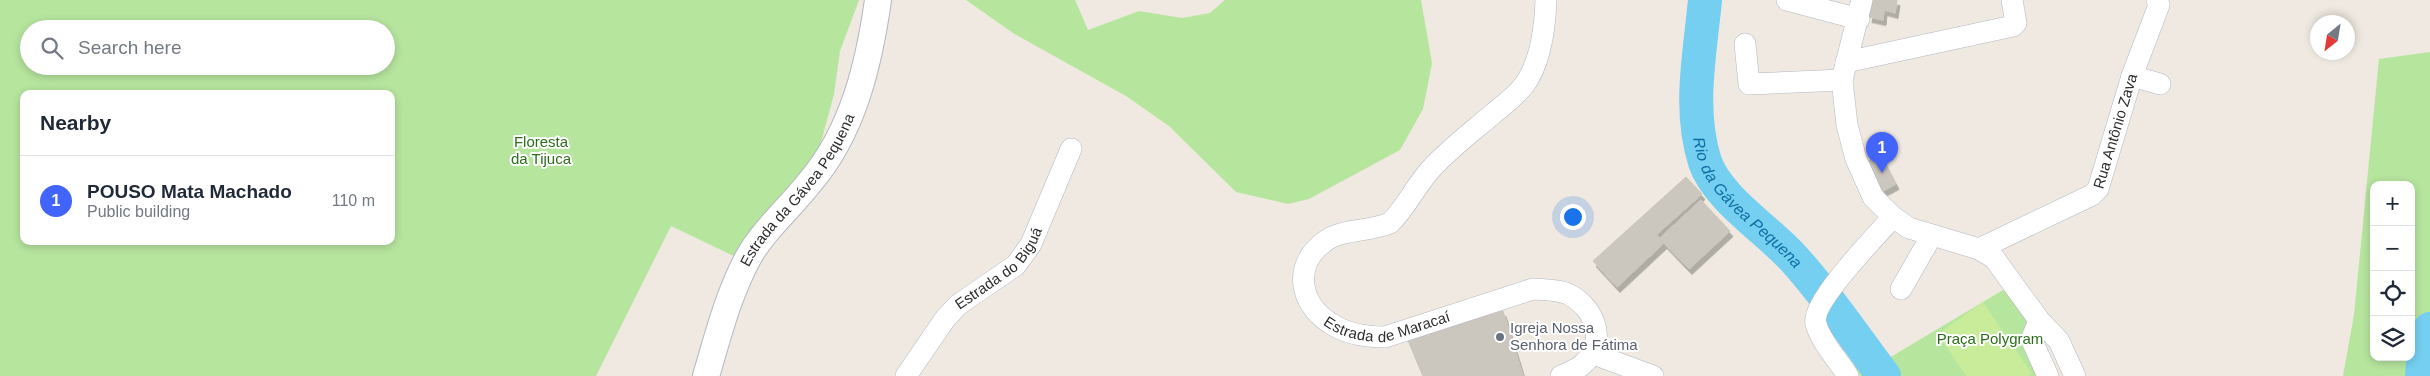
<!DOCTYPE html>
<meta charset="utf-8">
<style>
body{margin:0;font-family:Helvetica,sans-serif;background:#f6f6f7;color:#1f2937}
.controls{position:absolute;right:15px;bottom:15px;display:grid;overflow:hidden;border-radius:10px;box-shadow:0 2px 8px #0003}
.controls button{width:45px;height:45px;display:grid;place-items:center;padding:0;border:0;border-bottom:1px solid #e0e1e3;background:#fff;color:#1f2937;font:25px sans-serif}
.compass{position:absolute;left:2310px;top:15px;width:45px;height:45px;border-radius:50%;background:#fff;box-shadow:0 2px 8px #0003;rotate:210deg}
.you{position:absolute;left:1572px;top:216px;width:18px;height:18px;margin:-12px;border:4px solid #fff;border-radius:50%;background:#1a73e8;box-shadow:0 0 0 8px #1a73e833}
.badge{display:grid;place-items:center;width:32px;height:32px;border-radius:50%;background:#4264fb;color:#fff;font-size:16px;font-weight:700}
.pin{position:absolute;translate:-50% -41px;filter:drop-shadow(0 1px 2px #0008)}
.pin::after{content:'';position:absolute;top:26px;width:18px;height:15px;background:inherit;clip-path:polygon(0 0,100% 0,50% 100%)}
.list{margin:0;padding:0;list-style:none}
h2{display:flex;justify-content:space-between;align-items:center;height:65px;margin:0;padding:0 20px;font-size:21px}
h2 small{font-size:16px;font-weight:400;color:#747a83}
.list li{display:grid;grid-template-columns:32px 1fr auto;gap:15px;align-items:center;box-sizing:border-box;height:90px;padding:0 20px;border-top:1px solid #e0e1e3}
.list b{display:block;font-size:19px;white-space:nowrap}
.list p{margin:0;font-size:16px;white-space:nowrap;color:#747a83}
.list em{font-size:16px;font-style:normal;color:#747a83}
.icon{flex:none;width:28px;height:28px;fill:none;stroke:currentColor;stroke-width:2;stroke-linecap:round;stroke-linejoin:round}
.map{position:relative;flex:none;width:2430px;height:376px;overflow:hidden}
.search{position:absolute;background:#fff;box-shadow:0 2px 8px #0003;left:20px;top:20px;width:375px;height:55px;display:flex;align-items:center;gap:12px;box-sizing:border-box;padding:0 18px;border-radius:28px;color:#747a83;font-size:19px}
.panel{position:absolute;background:#fff;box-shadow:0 2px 8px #0003;left:20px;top:90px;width:375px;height:155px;border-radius:10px}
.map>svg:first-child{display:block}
.green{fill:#b6e59e;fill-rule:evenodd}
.pitch{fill:#c9ec9a}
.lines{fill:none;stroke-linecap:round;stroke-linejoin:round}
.river{stroke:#75cff0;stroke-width:34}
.building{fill:#cbc7bf;stroke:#cbc5ba;filter:url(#shadow)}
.minor-casing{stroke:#b4b7c1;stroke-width:22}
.tertiary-casing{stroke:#b4b7c1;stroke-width:28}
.minor{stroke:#fff;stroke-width:21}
.tertiary{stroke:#fff;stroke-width:26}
.worship-dot{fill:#6b7280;stroke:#fff;stroke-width:2}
.labels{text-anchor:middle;stroke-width:4;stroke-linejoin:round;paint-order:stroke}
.street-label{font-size:15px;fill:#2e2e2e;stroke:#fff}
.park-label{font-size:15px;fill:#2c6e1b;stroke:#fff}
.worship-label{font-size:15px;fill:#5b616d;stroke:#fff;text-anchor:start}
.water-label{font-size:16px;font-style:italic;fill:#0d6fa3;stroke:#fff}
</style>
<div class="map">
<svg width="2430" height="376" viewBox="0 0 2430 376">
<defs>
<filter id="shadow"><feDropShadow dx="3" dy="5.5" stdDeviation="0" flood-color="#0004"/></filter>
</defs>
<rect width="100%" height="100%" fill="#efe9e1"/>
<g class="green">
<path d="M0,0H859L840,51L834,94L813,172L740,259L671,226L596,376H0ZM29,29H386V66H29ZM24,94H391V241H24Z"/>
<polygon points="966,0 1075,0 1088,30 1139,11 1182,18 1210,13 1225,0 1421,0 1432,63 1423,109 1400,150 1309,199 1288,204 1236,192 1169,126 1126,96 1013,33"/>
<path d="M2430,52V376H2343L2354,315L2379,59ZM2374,185H2411V357H2374Z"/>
<polygon points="2003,290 2009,292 2028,323 2040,376 1860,376 1825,312 1835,293 1884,361"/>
</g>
<polygon class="pitch" points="1983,302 2032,374 2029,376 1966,376 1938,334"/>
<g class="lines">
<g class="river">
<path id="s1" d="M1705,0C1700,54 1688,109 1705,162C1718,199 1767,229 1794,259C1827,295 1854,337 1884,376"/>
<polyline points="2422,376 2424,348 2430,329"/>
</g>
</g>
<g class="building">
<polygon points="1872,0 1897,0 1895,13 1884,10 1883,20 1869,17"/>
<polygon points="1881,155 1896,184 1883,191 1868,161"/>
<polygon points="1686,177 1702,194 1656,235 1660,238 1701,200 1730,231 1689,269 1664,243 1617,287 1593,261"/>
<polygon points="1503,311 1523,376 1423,376 1408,340"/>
<polygon points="1508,329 1520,367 1497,376 1423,376 1408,340 1435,332 1443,354"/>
</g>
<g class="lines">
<defs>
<g id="minor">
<path id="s2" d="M1546,0C1545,28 1541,61 1525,84C1517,95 1505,104 1494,113C1473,131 1450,148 1431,169C1416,185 1406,208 1390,223C1370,232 1342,228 1324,242C1293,265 1299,303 1330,323C1346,334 1366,337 1385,337L1533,289C1545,290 1557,289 1568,294C1596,308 1608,343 1582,365C1576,370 1567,373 1561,376"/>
<polyline points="1787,0 1859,19"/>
<polyline points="1862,0 1842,80 1847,125 1856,159 1873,197 1893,217 1909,228 1979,249 1994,258 2039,320 2059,341 2075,376"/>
<polyline points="1745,44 1749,84 1842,80"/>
<polyline points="1846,62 2013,26 2016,23 2012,0"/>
<polyline points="2132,76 2160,84"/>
<path id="s3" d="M1979,249L2092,195L2098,189L2132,76L2159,5L2157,0"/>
<polyline points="1901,289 1932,235"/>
<polyline points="2039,320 2032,338 2033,343 2048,376"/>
<polyline points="1591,353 1653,376"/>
<path id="s4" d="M906,376L945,319L958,305L1016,265L1031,244L1071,149"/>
<path d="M1848,376C1838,360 1821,342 1816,324C1810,303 1878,234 1893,217"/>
</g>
<g id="tertiary">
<path id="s5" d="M706,376C718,336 728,295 748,258C764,229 790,208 810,182C853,132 869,64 878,0"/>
</g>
</defs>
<use href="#minor" class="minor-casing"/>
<use href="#tertiary" class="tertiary-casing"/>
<use href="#minor" class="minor"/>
<use href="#tertiary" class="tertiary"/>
</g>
<circle class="worship-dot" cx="1500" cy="337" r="5"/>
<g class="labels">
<g class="street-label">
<text dy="5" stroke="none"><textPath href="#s3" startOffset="194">Rua Antônio Zava</textPath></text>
<text dy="5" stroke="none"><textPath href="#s5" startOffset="210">Estrada da Gávea Pequena</textPath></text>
<text dy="5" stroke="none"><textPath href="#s4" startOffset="144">Estrada do Biguá</textPath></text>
<text dy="5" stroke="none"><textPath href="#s2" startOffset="509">Estrada de Maracaí</textPath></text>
</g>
<g class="park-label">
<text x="541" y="147">Floresta<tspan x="541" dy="17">da Tijuca</tspan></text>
<text x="1990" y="344">Praça Polygram</text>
</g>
<g class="worship-label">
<text x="1510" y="333">Igreja Nossa<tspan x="1510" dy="17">Senhora de Fátima</tspan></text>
</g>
<g class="water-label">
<text dy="6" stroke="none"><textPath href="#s1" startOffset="221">Rio da Gávea Pequena</textPath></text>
</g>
</g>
</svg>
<div class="controls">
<button>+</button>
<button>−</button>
<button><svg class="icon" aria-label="locate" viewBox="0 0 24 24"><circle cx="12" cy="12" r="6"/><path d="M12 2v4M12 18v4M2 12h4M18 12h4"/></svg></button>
<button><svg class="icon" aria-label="layers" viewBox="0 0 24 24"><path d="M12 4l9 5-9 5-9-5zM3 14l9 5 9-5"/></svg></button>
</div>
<svg class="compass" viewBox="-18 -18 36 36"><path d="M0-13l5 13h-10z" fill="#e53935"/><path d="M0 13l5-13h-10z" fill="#747a83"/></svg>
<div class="you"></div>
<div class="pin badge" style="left:1882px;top:173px">1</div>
<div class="search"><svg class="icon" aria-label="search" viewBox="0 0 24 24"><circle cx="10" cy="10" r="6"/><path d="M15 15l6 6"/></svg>Search here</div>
<section class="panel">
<h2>Nearby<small></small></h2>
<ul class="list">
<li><span class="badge">1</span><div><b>POUSO Mata Machado</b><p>Public building</p></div><em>110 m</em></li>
</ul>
</section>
</div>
